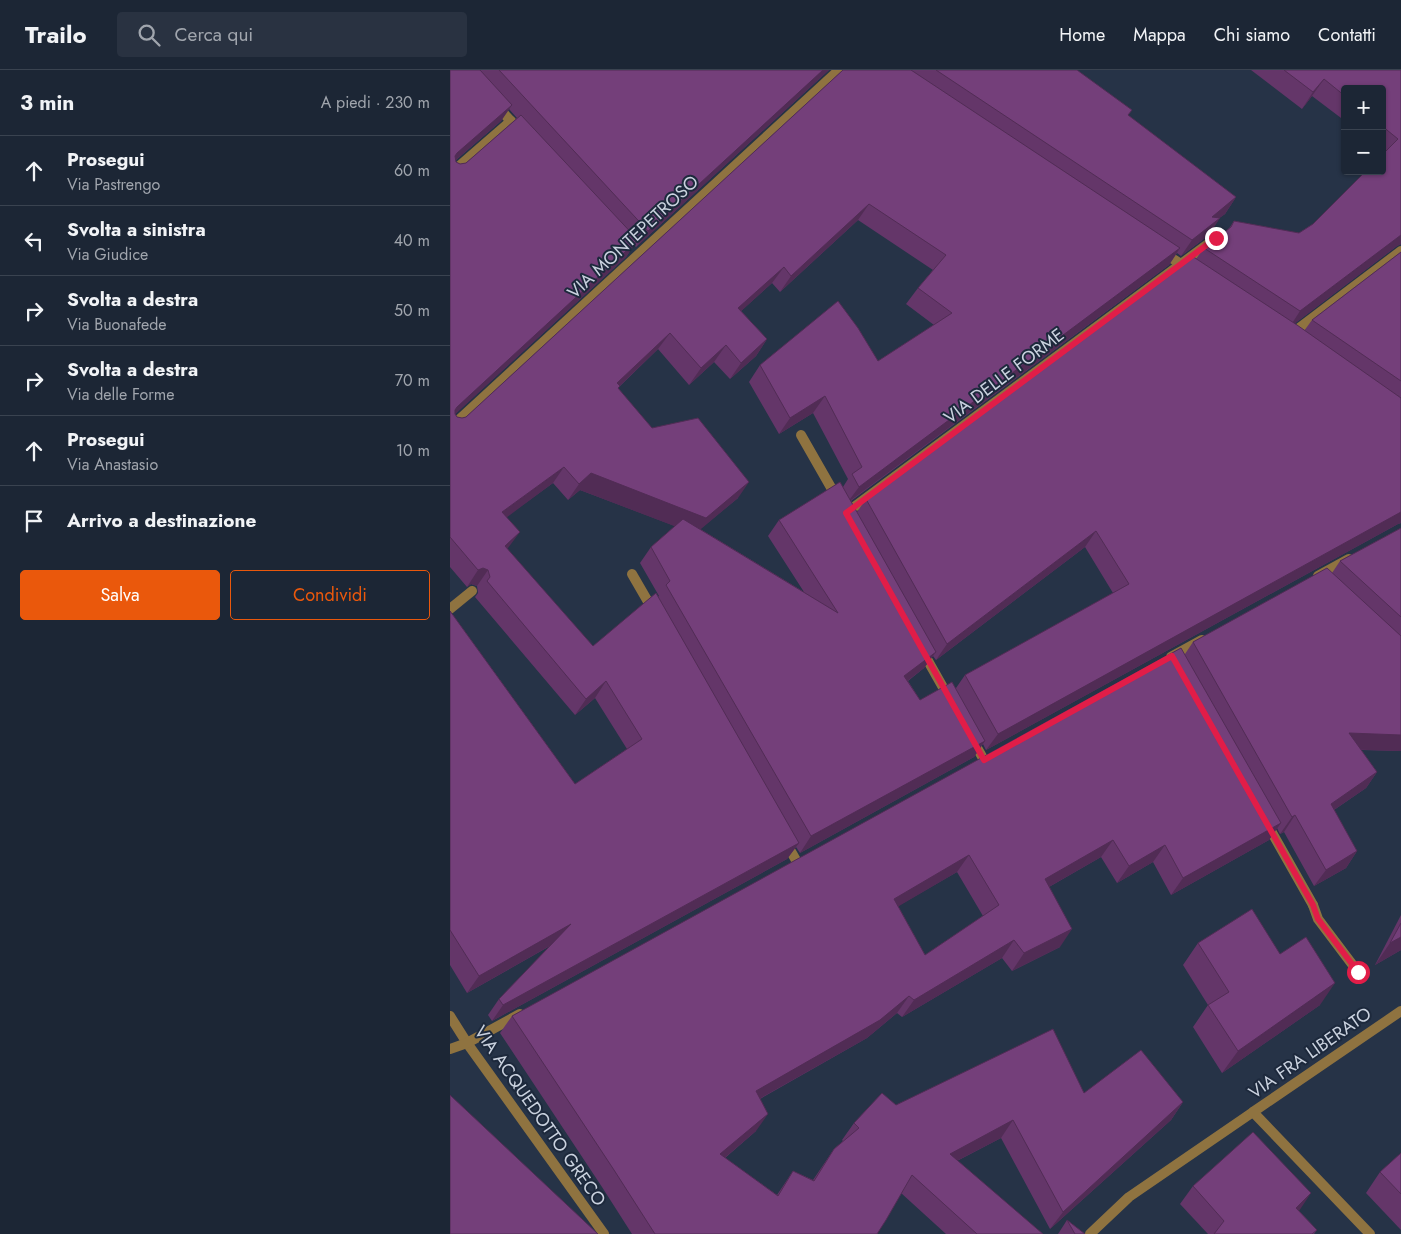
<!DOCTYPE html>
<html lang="it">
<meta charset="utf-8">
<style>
body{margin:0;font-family:Jost,sans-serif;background:#293241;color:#f1f3f6}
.controls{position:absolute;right:15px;top:15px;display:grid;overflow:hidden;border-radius:5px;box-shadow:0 1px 4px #0004}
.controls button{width:45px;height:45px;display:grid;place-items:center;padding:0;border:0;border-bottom:1px solid #3a4350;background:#1c2635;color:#f1f3f6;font:25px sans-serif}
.stop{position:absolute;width:15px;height:15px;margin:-11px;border:4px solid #e11d48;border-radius:50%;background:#fff}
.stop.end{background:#e11d48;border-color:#fff;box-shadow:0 1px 5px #0008}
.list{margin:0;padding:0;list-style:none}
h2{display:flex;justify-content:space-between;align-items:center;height:65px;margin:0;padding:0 20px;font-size:21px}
h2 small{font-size:16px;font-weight:400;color:#a0a5ad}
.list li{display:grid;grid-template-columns:32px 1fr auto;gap:15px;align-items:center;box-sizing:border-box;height:70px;padding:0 20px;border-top:1px solid #3a4350}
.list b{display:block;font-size:19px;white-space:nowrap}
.list p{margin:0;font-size:16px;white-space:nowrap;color:#a0a5ad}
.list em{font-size:16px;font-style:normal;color:#a0a5ad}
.actions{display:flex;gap:10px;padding:15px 20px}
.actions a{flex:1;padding:11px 0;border:1px solid #ea580c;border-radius:5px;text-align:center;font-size:18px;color:#ea580c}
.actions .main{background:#ea580c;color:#fff}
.icon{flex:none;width:28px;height:28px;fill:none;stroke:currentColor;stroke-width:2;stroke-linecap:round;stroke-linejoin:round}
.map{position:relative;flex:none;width:951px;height:1164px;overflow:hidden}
header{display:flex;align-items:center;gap:30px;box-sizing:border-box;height:70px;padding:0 25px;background:#1c2635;border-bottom:1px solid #3a4350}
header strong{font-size:24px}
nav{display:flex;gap:28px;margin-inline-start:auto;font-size:18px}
.search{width:350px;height:45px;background:#293241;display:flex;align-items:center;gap:12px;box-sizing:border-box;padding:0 18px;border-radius:5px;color:#a0a5ad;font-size:19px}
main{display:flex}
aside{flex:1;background:#1c2635}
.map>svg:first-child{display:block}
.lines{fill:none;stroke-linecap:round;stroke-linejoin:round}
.lane{stroke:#8f7340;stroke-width:10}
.street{stroke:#8f7340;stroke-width:10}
.wall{fill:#643669;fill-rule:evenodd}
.shaded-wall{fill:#512c55}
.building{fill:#743f7a;stroke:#512c55;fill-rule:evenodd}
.route{stroke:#e11d48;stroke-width:6}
.labels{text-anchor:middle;stroke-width:4;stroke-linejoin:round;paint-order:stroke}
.street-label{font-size:18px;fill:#cad2df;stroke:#1d293c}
</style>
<header>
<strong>Trailo</strong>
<div class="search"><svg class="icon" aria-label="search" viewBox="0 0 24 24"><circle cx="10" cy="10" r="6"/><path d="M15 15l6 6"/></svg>Cerca qui</div>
<nav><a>Home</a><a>Mappa</a><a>Chi siamo</a><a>Contatti</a></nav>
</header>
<main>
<aside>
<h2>3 min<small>A piedi · 230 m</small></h2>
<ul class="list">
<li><svg class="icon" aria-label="ahead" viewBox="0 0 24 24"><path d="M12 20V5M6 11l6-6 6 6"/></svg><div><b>Prosegui</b><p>Via Pastrengo</p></div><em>60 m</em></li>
<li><svg class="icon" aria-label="left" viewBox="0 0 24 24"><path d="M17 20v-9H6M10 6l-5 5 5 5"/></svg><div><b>Svolta a sinistra</b><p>Via Giudice</p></div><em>40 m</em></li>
<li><svg class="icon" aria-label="right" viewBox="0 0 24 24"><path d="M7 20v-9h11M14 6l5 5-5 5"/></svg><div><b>Svolta a destra</b><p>Via Buonafede</p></div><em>50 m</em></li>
<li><svg class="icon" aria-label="right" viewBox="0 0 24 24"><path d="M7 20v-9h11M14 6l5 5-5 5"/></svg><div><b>Svolta a destra</b><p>Via delle Forme</p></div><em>70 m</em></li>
<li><svg class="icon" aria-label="ahead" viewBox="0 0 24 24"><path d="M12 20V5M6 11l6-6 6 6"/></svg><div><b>Prosegui</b><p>Via Anastasio</p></div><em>10 m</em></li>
<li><svg class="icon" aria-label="arrive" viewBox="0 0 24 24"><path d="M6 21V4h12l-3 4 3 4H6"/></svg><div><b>Arrivo a destinazione</b></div></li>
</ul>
<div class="actions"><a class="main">Salva</a><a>Condividi</a></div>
</aside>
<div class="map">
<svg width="951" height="1164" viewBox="0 0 951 1164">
<rect width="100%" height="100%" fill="#263347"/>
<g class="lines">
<g class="lane">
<polyline points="0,539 22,521"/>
<polyline points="816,752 863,835"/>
</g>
<g class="street">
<polyline points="46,35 70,61"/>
<polyline points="0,104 61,51"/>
<polyline points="712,182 742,201"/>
<polyline points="840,265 951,181"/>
<polyline points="0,358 389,0"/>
<polyline points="351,365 387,428"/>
<polyline points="396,443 766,168"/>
<polyline points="182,504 204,542"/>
<polyline points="868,506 899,489"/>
<polyline points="473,582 499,628"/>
<polyline points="721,587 752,570"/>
<polyline points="522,669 534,690"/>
<polyline points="335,771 347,792"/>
<polyline points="863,835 868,849 908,902"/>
<polyline points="0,946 17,973 154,1164"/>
<polyline points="0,979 17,973 70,944"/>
<polyline points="640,1164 679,1127 803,1042"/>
<polyline points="920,1164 803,1042 951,941"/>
</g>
</g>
<g class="wall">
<path d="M0,0H379L186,177L184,175L176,187L5,344L7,347L12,348L16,347L393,0H627L679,46L786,127L775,144L769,148L759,165L731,186L727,183L719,195L401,431L407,442L416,429L746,189L754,178L778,160L784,151L849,163L863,154L934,83L932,81V19H895V51L862,26L852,39L801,0H951V174L947,176L844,254L854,261L862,250L951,182V453L948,454L536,680L533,674L524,687L350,783L346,777L337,789L42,951L38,945L49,929L100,876L17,923L0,895V541L125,714L177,679L145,628L125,645L25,527L28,523L27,516L21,514L17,517L0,497ZM59,39L67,48L16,93L10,94L6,92V90L51,51ZM408,150L483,200L468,218L456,234L484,255L428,291L310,295L299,312L329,364L363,343L398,409L393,417L329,450L318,466L354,522L250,459L288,428L202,358L168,319L170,316L208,279L239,315L264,292L280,309L306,286L317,269L291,241L322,213L330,222ZM103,413L118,430L130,420L225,456L201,477L190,493L209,526L143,576L57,479L56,447ZM635,477L663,523L515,605L506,618L470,630L458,611L474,598L483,586L486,590Z"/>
<path d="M951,458V681L911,680L927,702L916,718L884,740L907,781L896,798L864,816L834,762L830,764L827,758L819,770L721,825L703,792L667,813L651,787L599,817L610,877L562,901L552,888L452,947L447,943L417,968L310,1029L306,1061L275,1088L327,1125L343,1101L363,1110L384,1079L393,1071L392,1070L404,1053L446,1035L634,1023L733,1032L721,1050L600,1159L551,1068L507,1091L593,1164H496L451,1123L427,1164H182L152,1117L50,963L62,946L735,584L743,572L882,503L890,491ZM507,802L533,846L475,885L448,836Z"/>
<polygon points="951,845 951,880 925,895"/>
<polygon points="748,873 830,884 870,935 772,1003 743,957 758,935 733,895"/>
<polygon points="951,1083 951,1160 916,1123 930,1102"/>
<polygon points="743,1116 849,1141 867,1160 864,1164 758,1164 730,1134"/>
<polygon points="617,1150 635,1164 608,1164"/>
</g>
<g class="shaded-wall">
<polygon points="373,0 379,0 186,177 198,161"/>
<polygon points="874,9 862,26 852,39 863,22"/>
<polygon points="62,35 51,51 0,95 7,83"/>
<polygon points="786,127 775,144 750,163 762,147"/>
<polygon points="419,134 408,150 330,222 341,206"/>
<polygon points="770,148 759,165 731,186 742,170"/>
<polygon points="951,165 951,174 947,176 839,258 850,241"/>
<polygon points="188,170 176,187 0,349 7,337"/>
<polygon points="730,178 719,195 397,433 409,417"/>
<polygon points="334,197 322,213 277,254 288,238"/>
<polygon points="220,263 208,279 156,329 167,313"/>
<polygon points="317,269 306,286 280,309 291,293"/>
<polygon points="276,275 264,292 239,315 251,298"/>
<polygon points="375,326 363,343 329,364 340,348"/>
<polygon points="114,397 103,413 41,459 52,442"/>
<polygon points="141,403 299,412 288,428 245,464 130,420 118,430 129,414"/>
<polygon points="951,442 951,453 948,454 536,680 548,664"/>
<polygon points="646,461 635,477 486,590 497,574"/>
<polygon points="70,462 58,478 43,492 55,476"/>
<polygon points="33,498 38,500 27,516 21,514 17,517 28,500"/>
<polygon points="486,582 474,598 443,622 454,606"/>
<polygon points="156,611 145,628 125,645 136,629"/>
<polygon points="899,663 951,665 951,681 887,679"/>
<polygon points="535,671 524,687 350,783 361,766"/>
<polygon points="927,702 916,718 869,750 881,734"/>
<polygon points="845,745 834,762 830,764 842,747"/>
<polygon points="831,753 819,770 721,825 733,808"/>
<polygon points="663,770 651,787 583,826 595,809"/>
<polygon points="349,773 337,789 42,951 53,935"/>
<polygon points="715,775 703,792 667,813 679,796"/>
<polygon points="907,781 896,798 864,816 876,800"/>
<polygon points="519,785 507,802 432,846 444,829"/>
<polygon points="121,854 110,870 17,923 29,906"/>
<polygon points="622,859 610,877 562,901 574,883"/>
<polygon points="951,867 951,880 925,895 940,873"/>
<polygon points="564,870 552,888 452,947 464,930"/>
<polygon points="885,913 870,935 772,1003 788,981"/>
<polygon points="459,926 447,943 417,968 293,1038 306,1021"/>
<polygon points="733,1032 721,1050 600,1159 613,1142"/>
<polygon points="318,1044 306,1061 258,1102 270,1084"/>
<polygon points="563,1050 551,1068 487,1101 500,1084"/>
<polygon points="861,1123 849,1141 846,1138"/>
</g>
<g class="building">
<polygon points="0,0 30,0 62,35 7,83 5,86 6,92 10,94 16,93 71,45 188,170 7,337 5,340 5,344 7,347 12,348 16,347 393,0 461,0 730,178 409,417 402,404 412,397 375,326 340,348 310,295 388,231 408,258 428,291 502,243 468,218 496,185 419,134 341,206 334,197 288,238 317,269 291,293 276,275 251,298 220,263 167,313 170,316 168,318 202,358 248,348 299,412 256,448 141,403 129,414 114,397 52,442 70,462 55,476 143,576 206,523 349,773 53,935 49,929 121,854 29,906 0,860 0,541 125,714 192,669 156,611 136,629 37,511 40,507 38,500 33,498 28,500 0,467"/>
<polygon points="49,0 373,0 198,161"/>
<polygon points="486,0 627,0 682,40 678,45 786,127 762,147 770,148 742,170"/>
<polygon points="834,0 951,0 951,165 850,241 754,178 781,157 784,151 849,163 863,154 916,101 932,101 932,85 948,69 932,56 932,19 895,19 895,26 874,9 863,22"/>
<polygon points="951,182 951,311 862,250"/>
<polygon points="742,186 847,255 951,328 951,442 548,664 515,605 679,514 646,461 497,574 416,429"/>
<polygon points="390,412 486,582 454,606 470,630 502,612 535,671 361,766 216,515 220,511 201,477 233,449 388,543 329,450"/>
<polygon points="951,458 951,547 890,491"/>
<polygon points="877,498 951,566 951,665 899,663 927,702 881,734 907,781 876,800 845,745 842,747 743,572"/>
<path d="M731,578L831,753L733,808L715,775L679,796L663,770L595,809L622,859L574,883L564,870L464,930L459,926L430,950L306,1021L318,1044L270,1084L328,1126L343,1101L364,1111L384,1079L409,1058L404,1053L432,1023L446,1035L603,959L634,1023L691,980L733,1032L613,1142L563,1050L500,1084L593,1164H527L462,1105L436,1150L427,1164H205L164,1100L62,946ZM519,785L549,835L475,885L444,829Z"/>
<polygon points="802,839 830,884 856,867 885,913 788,981 758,935 779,922 748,873"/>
<polygon points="951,853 951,867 940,873"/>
<polygon points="0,1025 148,1164 0,1164"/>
<polygon points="803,1062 861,1123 846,1138 867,1160 862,1164 764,1164 774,1151 743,1116"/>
<polygon points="951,1083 951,1124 930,1102"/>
<polygon points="617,1150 635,1164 625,1164"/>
</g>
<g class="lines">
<polyline class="route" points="766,168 396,443 534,690 722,586 863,835 868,849 908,902"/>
</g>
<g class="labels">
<g class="street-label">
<text transform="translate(183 167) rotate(-43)" y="6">VIA MONTEPETROSO</text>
<text transform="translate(554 306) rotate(-37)" y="6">VIA DELLE FORME</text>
<text transform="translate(860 983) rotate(-35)" y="6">VIA FRA LIBERATO</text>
<text transform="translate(90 1046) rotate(55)" y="6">VIA ACQUEDOTTO GRECO</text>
</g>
</g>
</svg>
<div class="controls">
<button>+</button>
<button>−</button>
</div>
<div class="stop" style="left:908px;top:902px"></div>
<div class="stop end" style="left:766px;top:168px"></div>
</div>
</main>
